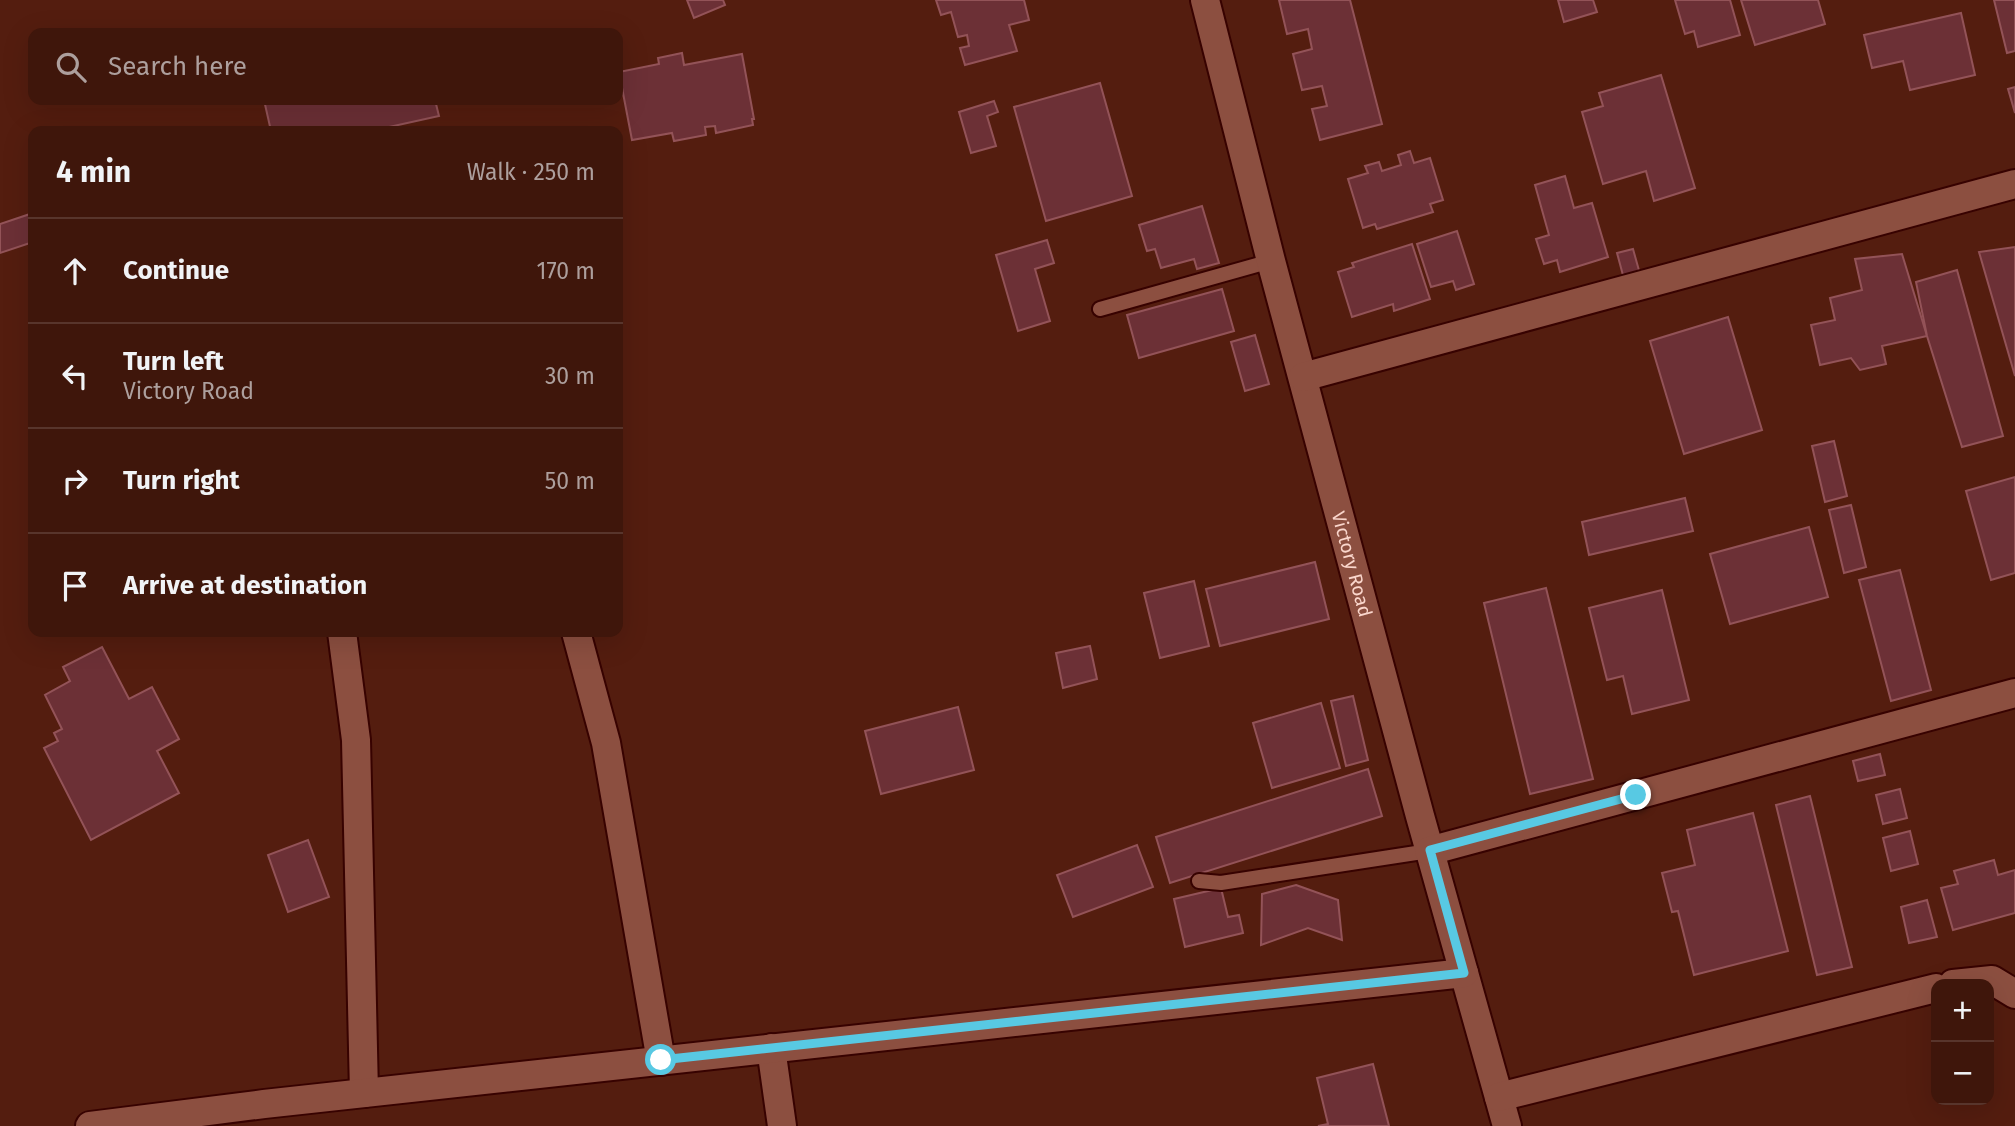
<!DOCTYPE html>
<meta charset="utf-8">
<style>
body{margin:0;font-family:"Fira Sans",sans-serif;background:#4a2319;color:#f1f3f6}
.controls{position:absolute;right:21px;bottom:21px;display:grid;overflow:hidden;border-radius:14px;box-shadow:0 7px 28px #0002}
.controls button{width:63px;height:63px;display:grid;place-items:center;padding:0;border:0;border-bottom:2px solid #58352c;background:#3f160b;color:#f1f3f6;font:35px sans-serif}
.stop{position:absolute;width:21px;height:21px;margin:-16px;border:5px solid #58c9e3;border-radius:50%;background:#fff}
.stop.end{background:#58c9e3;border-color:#fff;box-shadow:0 2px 7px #0008}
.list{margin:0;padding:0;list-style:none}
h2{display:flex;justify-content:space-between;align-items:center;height:91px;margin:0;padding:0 28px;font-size:30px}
h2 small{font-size:23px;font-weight:400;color:#ad9f9d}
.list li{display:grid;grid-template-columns:46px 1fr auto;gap:21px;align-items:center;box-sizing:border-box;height:105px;padding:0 28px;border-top:2px solid #58352c}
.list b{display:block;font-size:26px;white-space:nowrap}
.list p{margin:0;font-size:23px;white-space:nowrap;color:#ad9f9d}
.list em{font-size:23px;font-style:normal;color:#ad9f9d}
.icon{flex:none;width:38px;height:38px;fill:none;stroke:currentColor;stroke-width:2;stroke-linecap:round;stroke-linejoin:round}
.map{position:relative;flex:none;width:2015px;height:1126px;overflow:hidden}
.search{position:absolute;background:#3f160b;box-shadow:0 7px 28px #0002;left:28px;top:28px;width:595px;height:77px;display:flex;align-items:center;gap:18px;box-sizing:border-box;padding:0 24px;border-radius:14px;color:#ad9f9d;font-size:26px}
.panel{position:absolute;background:#3f160b;box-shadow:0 7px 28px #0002;left:28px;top:126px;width:595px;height:511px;border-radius:14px}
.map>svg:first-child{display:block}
.building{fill:#6c3036;stroke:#935358;stroke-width:2}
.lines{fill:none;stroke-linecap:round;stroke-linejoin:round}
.service-casing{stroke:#370200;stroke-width:18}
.minor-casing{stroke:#370200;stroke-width:32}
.service{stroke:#8c4f40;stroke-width:14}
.minor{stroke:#8c4f40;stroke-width:28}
.route{stroke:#58c9e3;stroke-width:9}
.labels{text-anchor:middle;stroke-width:6;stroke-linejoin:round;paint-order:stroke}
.street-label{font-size:19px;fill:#fad6cc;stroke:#541d0f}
</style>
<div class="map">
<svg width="2015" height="1126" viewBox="0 0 2015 1126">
<rect width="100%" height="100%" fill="#541d0f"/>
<g class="building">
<polygon points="687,0 723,0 725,5 694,18"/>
<polygon points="936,0 1024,0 1029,20 1009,25 1017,51 965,65 960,48 969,46 967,35 958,37 951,12 941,15"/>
<polygon points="1279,0 1350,0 1382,124 1320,140 1312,109 1327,106 1322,86 1302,90 1293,54 1312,49 1308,29 1287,34"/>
<polygon points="1558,0 1593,0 1597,12 1564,22"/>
<polygon points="1675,0 1730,0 1740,35 1698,47 1694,31 1685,34"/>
<polygon points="1741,0 1818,0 1825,24 1755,45"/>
<polygon points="1994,0 2015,0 2015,51 2007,53"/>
<polygon points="1961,13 1975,75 1910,90 1903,61 1872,68 1864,35"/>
<polygon points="682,53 684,65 742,54 754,119 752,119 753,125 716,133 715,126 705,127 706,135 674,141 672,133 632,140 619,72 659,64 658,58"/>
<polygon points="1661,75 1695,188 1654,201 1646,171 1603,184 1582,112 1603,106 1599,93"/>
<polygon points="1100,83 1132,196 1046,221 1014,107"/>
<polygon points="2015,87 2015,113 2008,89"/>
<polygon points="264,100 435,100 439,116 371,131 271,131"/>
<polygon points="994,101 998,112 987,116 996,146 971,153 959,112"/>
<polygon points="1410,151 1414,163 1430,158 1443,200 1430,204 1433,212 1377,229 1375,224 1363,228 1348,179 1368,173 1365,166 1379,162 1382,171 1401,165 1398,155"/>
<polygon points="1565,176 1574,208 1592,203 1608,257 1560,272 1557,260 1544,264 1536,239 1549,235 1535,185"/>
<polygon points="1202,206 1219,263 1197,269 1194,259 1161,268 1155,249 1147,251 1139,225"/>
<polygon points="33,213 33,242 0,253 0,224"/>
<polygon points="1457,231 1474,284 1456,290 1453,281 1431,287 1417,244"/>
<polygon points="1047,240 1054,263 1035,269 1050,321 1018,331 996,255"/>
<polygon points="1412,244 1430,299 1394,311 1393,304 1352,317 1338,272 1354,267 1352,263"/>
<polygon points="2015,247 2015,376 1979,252"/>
<polygon points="1633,249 1640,274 1624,279 1617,253"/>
<polygon points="1902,254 1927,336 1882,346 1886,364 1860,370 1851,358 1820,365 1811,325 1835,320 1830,298 1862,290 1855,259"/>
<polygon points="1957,270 2003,436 1962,447 1927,336 1916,282"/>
<polygon points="1222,289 1234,331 1139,358 1127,315"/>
<polygon points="1728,317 1762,430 1684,454 1650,341"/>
<polygon points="1255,335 1269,384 1245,391 1231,342"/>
<polygon points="1834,441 1847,496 1825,502 1812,446"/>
<polygon points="2015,477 2015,573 1991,580 1966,491"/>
<polygon points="1685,498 1693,531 1589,555 1582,522"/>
<polygon points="1851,505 1866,567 1844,573 1829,510"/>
<polygon points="1809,527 1828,597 1730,624 1710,554"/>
<polygon points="1315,562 1329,619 1220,646 1206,589"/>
<polygon points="1900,570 1931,690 1891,701 1859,580"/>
<polygon points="1194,581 1209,646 1160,658 1144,593"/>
<polygon points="1546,588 1593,779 1530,794 1484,603"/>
<polygon points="1662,590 1689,700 1632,714 1623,676 1607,680 1589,608"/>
<polygon points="1090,646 1097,679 1063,688 1056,653"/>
<polygon points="102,647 129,699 152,687 179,739 157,751 179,793 91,840 44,748 58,741 54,733 62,729 45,695 70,681 63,667"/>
<polygon points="1353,696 1368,760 1346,766 1331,701"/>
<polygon points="1321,703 1340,768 1272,788 1253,723"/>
<polygon points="958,707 974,770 881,794 865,731"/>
<polygon points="1880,754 1885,775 1858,781 1853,761"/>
<polygon points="1368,769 1382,816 1170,883 1156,837"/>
<polygon points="1900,789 1907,818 1883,824 1876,795"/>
<polygon points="1810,796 1852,967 1817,975 1776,805"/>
<polygon points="1753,813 1788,951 1694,975 1678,911 1672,912 1662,873 1695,865 1687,830"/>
<polygon points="1910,831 1918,864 1891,871 1883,838"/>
<polygon points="308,840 329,897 288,912 268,855"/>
<polygon points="1137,845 1153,887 1073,917 1057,875"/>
<polygon points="1994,860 1998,875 2015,870 2015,913 1953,930 1941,888 1958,884 1954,871"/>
<polygon points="1296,885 1338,900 1342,940 1308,928 1261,945 1262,894"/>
<polygon points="1221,888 1228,917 1239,915 1243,933 1185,947 1174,899"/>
<polygon points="1927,900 1937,937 1909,943 1901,907"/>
<polygon points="1373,1064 1389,1126 1318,1126 1328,1124 1317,1078"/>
</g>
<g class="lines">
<defs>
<g id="service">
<polyline points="1100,309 1271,261"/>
<polyline points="1199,881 1221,883 1429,851"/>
</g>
<g id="minor">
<path id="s1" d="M1205,0L1271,261L1420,816L1507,1126"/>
<polyline points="1303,377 2015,184"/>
<polyline points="342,632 356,740 364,1093"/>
<polyline points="576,632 606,743 661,1061"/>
<polyline points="1429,851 2015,693"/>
<polyline points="1953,984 1992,980 2015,994"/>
<polyline points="771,1048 782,1126"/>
<polyline points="1499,1097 1936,988"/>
<polyline points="90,1126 264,1104 1464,973"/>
</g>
</defs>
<use href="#service" class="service-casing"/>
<use href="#minor" class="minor-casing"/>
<use href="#service" class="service"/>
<use href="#minor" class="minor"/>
</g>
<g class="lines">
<polyline class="route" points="661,1060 1464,973 1430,850 1636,795"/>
</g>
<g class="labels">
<g class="street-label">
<text dy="7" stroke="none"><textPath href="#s1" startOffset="583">Victory Road</textPath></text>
</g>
</g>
</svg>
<div class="controls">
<button>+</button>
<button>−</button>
</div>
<div class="stop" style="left:661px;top:1060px"></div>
<div class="stop end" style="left:1636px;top:795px"></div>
<div class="search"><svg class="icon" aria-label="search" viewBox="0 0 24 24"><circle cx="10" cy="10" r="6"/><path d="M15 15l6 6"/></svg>Search here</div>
<section class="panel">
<h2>4 min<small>Walk · 250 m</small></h2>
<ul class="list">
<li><svg class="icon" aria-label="ahead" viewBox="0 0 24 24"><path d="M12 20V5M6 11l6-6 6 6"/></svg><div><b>Continue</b></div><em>170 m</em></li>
<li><svg class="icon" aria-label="left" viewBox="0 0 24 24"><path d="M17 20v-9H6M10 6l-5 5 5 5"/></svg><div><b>Turn left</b><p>Victory Road</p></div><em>30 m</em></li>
<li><svg class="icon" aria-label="right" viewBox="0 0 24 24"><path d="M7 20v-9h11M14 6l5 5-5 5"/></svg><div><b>Turn right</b></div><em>50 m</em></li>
<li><svg class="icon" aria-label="arrive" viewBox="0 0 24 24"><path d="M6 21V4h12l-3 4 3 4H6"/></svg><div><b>Arrive at destination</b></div></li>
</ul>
</section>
</div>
